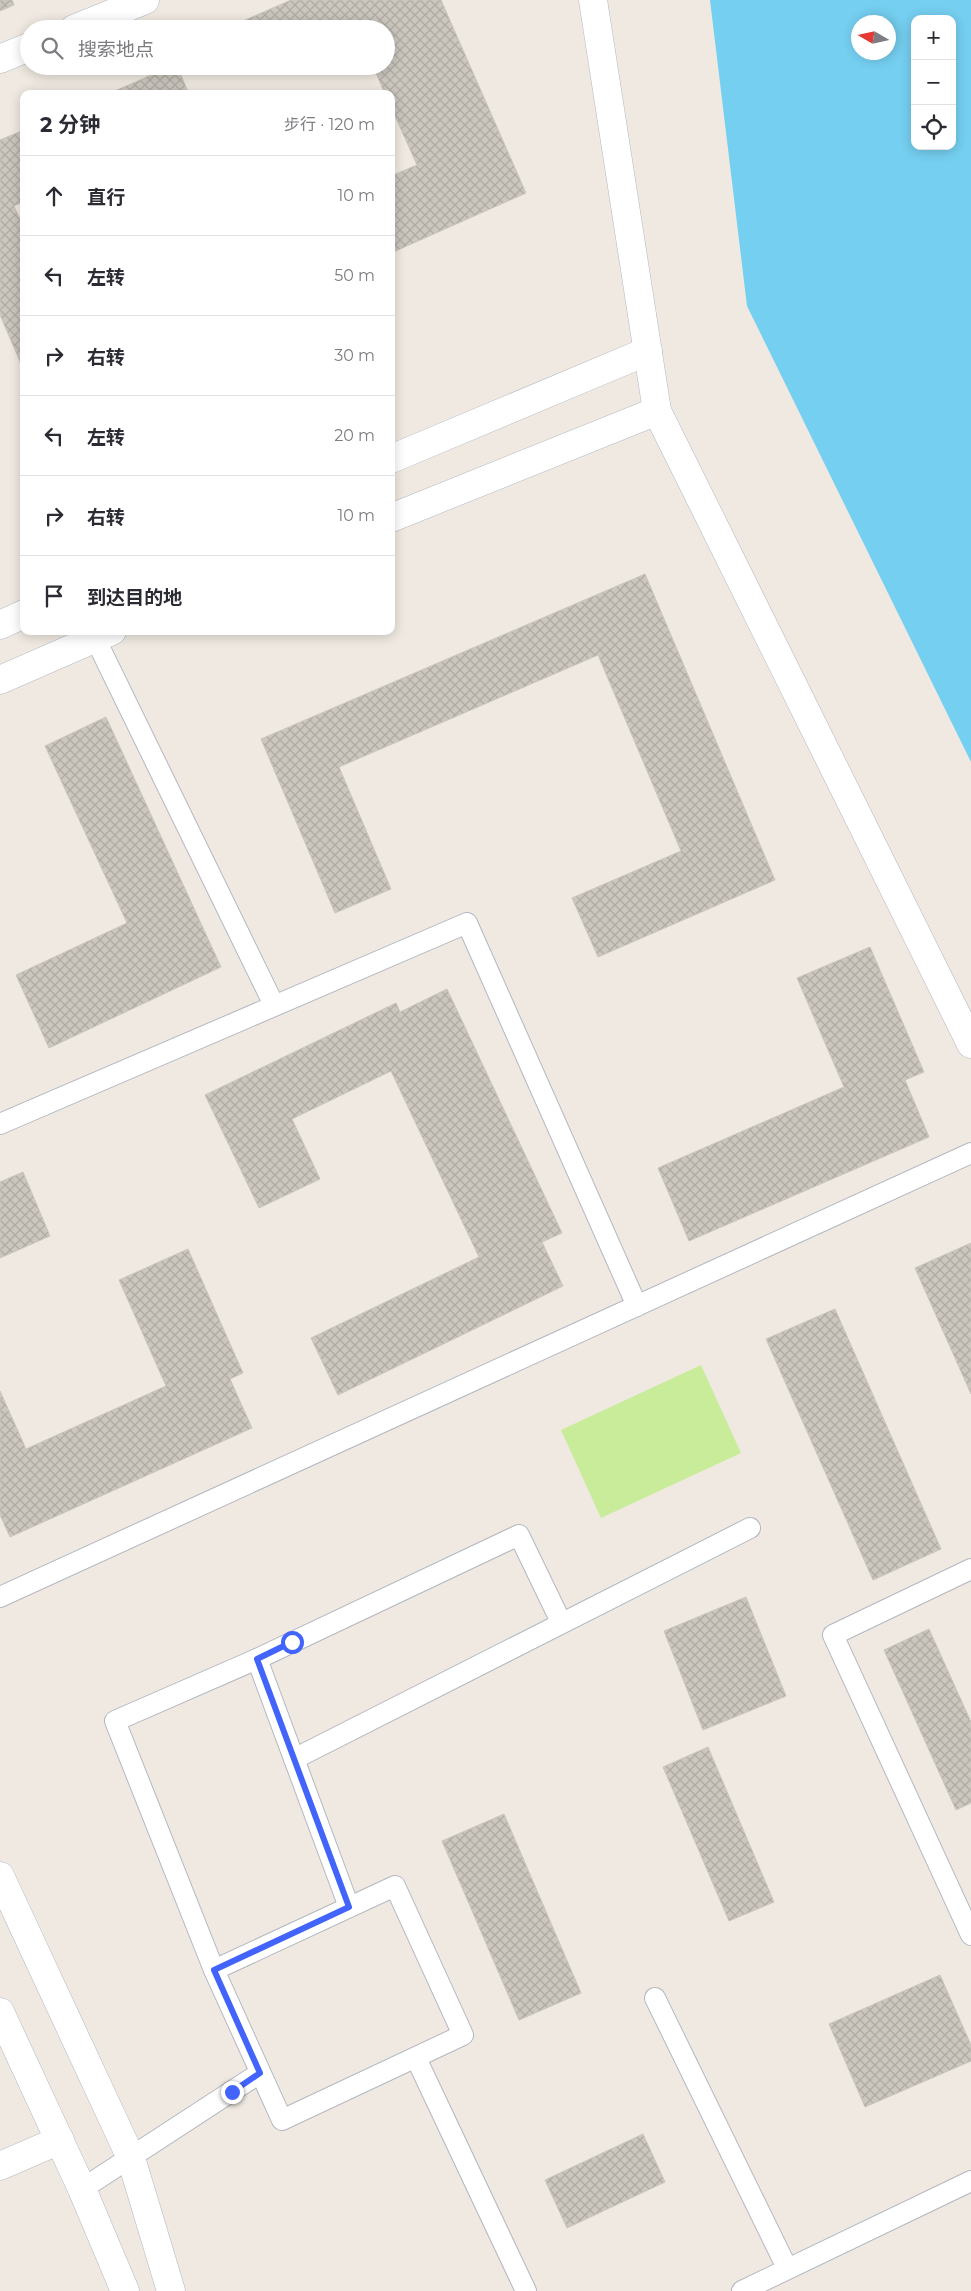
<!DOCTYPE html>
<html lang="zh">
<meta charset="utf-8">
<style>
body{margin:0;font-family:Montserrat,"Noto Sans SC",sans-serif;background:#f7f7f7;color:#2b2b33}
.controls{position:absolute;right:15px;top:15px;display:grid;overflow:hidden;border-radius:10px;box-shadow:0 2px 12px #0003}
.controls button{width:45px;height:45px;display:grid;place-items:center;padding:0;border:0;border-bottom:1px solid #e1e1e2;background:#fff;color:#2b2b33;font:25px sans-serif}
.compass{position:absolute;left:851px;top:15px;width:45px;height:45px;border-radius:50%;background:#fff;box-shadow:0 2px 12px #0003;rotate:279deg}
.stop{position:absolute;width:15px;height:15px;margin:-11px;border:4px solid #4264fb;border-radius:50%;background:#fff}
.stop.end{background:#4264fb;border-color:#fff;box-shadow:0 1px 5px #0008}
.list{margin:0;padding:0;list-style:none}
h2{display:flex;justify-content:space-between;align-items:center;height:65px;margin:0;padding:0 20px;font-size:21px}
h2 small{font-size:16px;font-weight:400;color:#7c7c81}
.list li{display:grid;grid-template-columns:32px 1fr auto;gap:15px;align-items:center;box-sizing:border-box;height:80px;padding:0 20px;border-top:1px solid #e1e1e2}
.list b{display:block;font-size:19px;white-space:nowrap}
.list em{font-size:16px;font-style:normal;color:#7c7c81}
.icon{flex:none;width:28px;height:28px;fill:none;stroke:currentColor;stroke-width:2;stroke-linecap:round;stroke-linejoin:round}
.map{position:relative;flex:none;width:971px;height:2291px;overflow:hidden}
.search{position:absolute;background:#fff;box-shadow:0 2px 12px #0003;left:20px;top:20px;width:375px;height:55px;display:flex;align-items:center;gap:12px;box-sizing:border-box;padding:0 18px;border-radius:28px;color:#7c7c81;font-size:19px}
.panel{position:absolute;background:#fff;box-shadow:0 2px 12px #0003;left:20px;top:90px;width:375px;height:545px;border-radius:10px}
.map>svg:first-child{display:block}
.pitch{fill:#c9ec9a}
.water{fill:#75cff0;fill-rule:evenodd}
.building{fill:url(#building-cross-hatch);stroke:#cbc5ba}
.lines{fill:none;stroke-linecap:round;stroke-linejoin:round}
.lane-casing{stroke:#b4b7c1;stroke-width:22}
.street-casing{stroke:#b4b7c1;stroke-width:29}
.secondary-casing{stroke:#b4b7c1;stroke-width:29}
.lane{stroke:#fff;stroke-width:20}
.street{stroke:#fff;stroke-width:28}
.secondary{stroke:#fff;stroke-width:28}
.route{stroke:#4264fb;stroke-width:6}
</style>
<div class="map">
<svg width="971" height="2291" viewBox="0 0 971 2291">
<defs>
<pattern id="building-cross-hatch" width="8" height="8" patternUnits="userSpaceOnUse" patternTransform="scale(1.25)"><rect width="8" height="8" fill="#cbc7bf"/><path d="M0 0l8 8M0 8l8-8" fill="none" stroke="#afaba4"/></pattern>
</defs>
<rect width="100%" height="100%" fill="#efe9e1"/>
<polygon class="pitch" points="701,1365 741,1453 601,1518 561,1430"/>
<path class="water" d="M710,0H971V762L747,306ZM915,19H952V146H915ZM858,22H888V52H858Z"/>
<g class="building">
<polygon points="0,0 12,0 14,5 0,11"/>
<polygon points="291,0 441,0 526,193 391,253 391,176 417,165 391,107 391,94 385,94 373,66 386,66 386,29 357,29 353,20 333,29 247,29 243,21"/>
<polygon points="172,66 177,66 189,94 108,94"/>
<polygon points="24,130 24,201 14,206 24,228 24,371 0,315 0,140"/>
<polygon points="645,574 775,880 598,957 572,898 681,851 598,655 339,767 391,889 335,913 261,739"/>
<polygon points="106,717 221,967 49,1048 16,975 127,923 45,746"/>
<polygon points="870,947 924,1072 905,1080 929,1137 689,1241 658,1168 844,1087 797,978"/>
<polygon points="447,989 562,1233 542,1242 563,1286 338,1395 311,1338 479,1257 391,1071 292,1119 320,1179 259,1208 205,1095 396,1003 400,1012"/>
<polygon points="23,1172 50,1236 0,1258 0,1182"/>
<polygon points="971,1243 971,1394 915,1268"/>
<polygon points="188,1249 243,1373 230,1379 252,1428 10,1537 0,1515 0,1391 26,1449 166,1386 119,1280"/>
<polygon points="835,1309 941,1549 873,1580 766,1339"/>
<polygon points="746,1597 786,1696 703,1730 664,1631"/>
<polygon points="929,1629 971,1722 971,1803 956,1810 884,1650"/>
<polygon points="708,1747 774,1902 729,1921 663,1767"/>
<polygon points="504,1814 581,1993 519,2020 442,1841"/>
<polygon points="940,1975 971,2045 971,2061 865,2107 829,2024"/>
<polygon points="643,2134 665,2182 567,2228 545,2180"/>
</g>
<g class="lines">
<defs>
<g id="lane">
<polyline points="95,638 274,1005"/>
<polyline points="0,1124 467,923 637,1306"/>
<polyline points="971,1569 833,1635 971,1935"/>
<polyline points="0,1597 971,1153"/>
<polyline points="257,1659 349,1907"/>
<polyline points="294,1759 750,1528"/>
<polygon points="395,1886 463,2035 282,2120 214,1970"/>
<polyline points="214,1970 115,1721 257,1659 519,1535 561,1622"/>
<polyline points="655,1998 787,2268"/>
<polyline points="416,2058 526,2291"/>
<polyline points="82,2189 260,2073"/>
<polyline points="742,2291 971,2181"/>
</g>
<g id="street">
<polyline points="593,0 657,411 971,1044"/>
<polyline points="74,29 145,0"/>
<polyline points="0,59 29,47"/>
<polyline points="0,2166 60,2140"/>
</g>
<g id="secondary">
<polyline points="391,459 648,351"/>
<polyline points="391,518 657,411"/>
<polyline points="0,625 24,614"/>
<polyline points="0,680 112,631"/>
<polyline points="0,1876 131,2158 171,2291"/>
<polyline points="0,2012 82,2189 125,2291"/>
</g>
</defs>
<use href="#lane" class="lane-casing"/>
<use href="#street" class="street-casing"/>
<use href="#secondary" class="secondary-casing"/>
<use href="#lane" class="lane"/>
<use href="#street" class="street"/>
<use href="#secondary" class="secondary"/>
</g>
<g class="lines">
<polyline class="route" points="232,2092 260,2073 214,1970 349,1907 257,1659 292,1642"/>
</g>
</svg>
<div class="controls">
<button>+</button>
<button>−</button>
<button><svg class="icon" aria-label="locate" viewBox="0 0 24 24"><circle cx="12" cy="12" r="6"/><path d="M12 2v4M12 18v4M2 12h4M18 12h4"/></svg></button>
</div>
<svg class="compass" viewBox="-18 -18 36 36"><path d="M0-13l5 13h-10z" fill="#e53935"/><path d="M0 13l5-13h-10z" fill="#7c7c81"/></svg>
<div class="stop" style="left:292px;top:1642px"></div>
<div class="stop end" style="left:232px;top:2092px"></div>
<div class="search"><svg class="icon" aria-label="search" viewBox="0 0 24 24"><circle cx="10" cy="10" r="6"/><path d="M15 15l6 6"/></svg>搜索地点</div>
<section class="panel">
<h2>2 分钟<small>步行 · 120 m</small></h2>
<ul class="list">
<li><svg class="icon" aria-label="ahead" viewBox="0 0 24 24"><path d="M12 20V5M6 11l6-6 6 6"/></svg><div><b>直行</b></div><em>10 m</em></li>
<li><svg class="icon" aria-label="left" viewBox="0 0 24 24"><path d="M17 20v-9H6M10 6l-5 5 5 5"/></svg><div><b>左转</b></div><em>50 m</em></li>
<li><svg class="icon" aria-label="right" viewBox="0 0 24 24"><path d="M7 20v-9h11M14 6l5 5-5 5"/></svg><div><b>右转</b></div><em>30 m</em></li>
<li><svg class="icon" aria-label="left" viewBox="0 0 24 24"><path d="M17 20v-9H6M10 6l-5 5 5 5"/></svg><div><b>左转</b></div><em>20 m</em></li>
<li><svg class="icon" aria-label="right" viewBox="0 0 24 24"><path d="M7 20v-9h11M14 6l5 5-5 5"/></svg><div><b>右转</b></div><em>10 m</em></li>
<li><svg class="icon" aria-label="arrive" viewBox="0 0 24 24"><path d="M6 21V4h12l-3 4 3 4H6"/></svg><div><b>到达目的地</b></div></li>
</ul>
</section>
</div>
